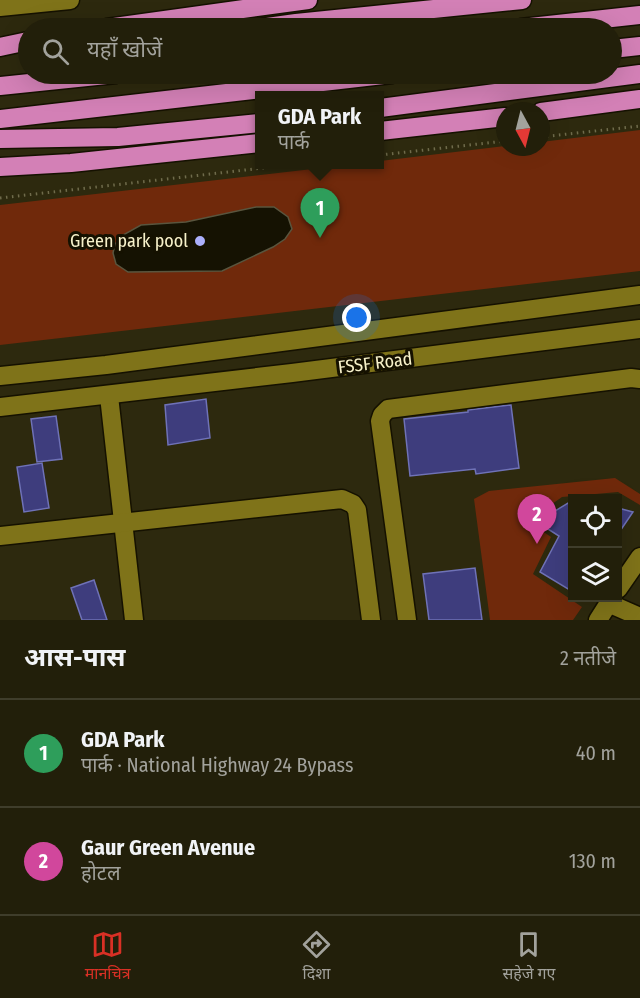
<!DOCTYPE html>
<html lang="hi">
<meta charset="utf-8">
<style>
body{margin:0;font-family:"Fira Sans Condensed","Noto Sans Devanagari",sans-serif;background:#2a2713;color:#f1f3f6}
.controls{position:absolute;right:18px;bottom:18px;display:grid;overflow:hidden;border-radius:0px;box-shadow:0 6px 24px #0002}
.controls button{width:54px;height:54px;display:grid;place-items:center;padding:0;border:0;border-bottom:2px solid #3f3d2b;background:#221f0a;color:#f1f3f6;font:30px sans-serif}
.compass{position:absolute;left:496px;top:102px;width:54px;height:54px;border-radius:50%;background:#221f0a;box-shadow:0 6px 24px #0002;rotate:173deg}
.you{position:absolute;left:357px;top:318px;width:21px;height:21px;margin:-15px;border:4px solid #fff;border-radius:50%;background:#1a73e8;box-shadow:0 0 0 9px #1a73e833}
.badge{display:grid;place-items:center;width:39px;height:39px;border-radius:50%;background:#d93025;color:#fff;font-size:20px;font-weight:700}
.pin{position:absolute;translate:-50% -50px;filter:drop-shadow(0 2px 3px #0008)}
.pin::after{content:'';position:absolute;top:32px;width:21px;height:18px;background:inherit;clip-path:polygon(0 0,100% 0,50% 100%)}
.popup{position:absolute;left:255px;top:91px;width:129px;height:78px;box-sizing:border-box;display:grid;place-content:center;border-radius:0px;background:#221f0a;filter:drop-shadow(0 2px 4px #0005);font-size:20px;white-space:nowrap;color:#a2a29c}
.popup b{font-size:22px;color:#f1f3f6}
.popup::after{content:'';position:absolute;left:50%;top:100%;margin-left:-12px;border:12px solid transparent;border-top-color:#221f0a}
.list{margin:0;padding:0;list-style:none}
h2{display:flex;justify-content:space-between;align-items:center;height:78px;margin:0;padding:0 24px;font-size:26px}
h2 small{font-size:20px;font-weight:400;color:#a2a29c}
.list li{display:grid;grid-template-columns:39px 1fr auto;gap:18px;align-items:center;box-sizing:border-box;height:108px;padding:0 24px;border-top:2px solid #3f3d2b}
.list b{display:block;font-size:22px;white-space:nowrap}
.list p{margin:0;font-size:20px;white-space:nowrap;color:#a2a29c}
.list em{font-size:20px;font-style:normal;color:#a2a29c}
.icon{flex:none;width:33px;height:33px;fill:none;stroke:currentColor;stroke-width:2;stroke-linecap:round;stroke-linejoin:round}
.map{position:relative;flex:none;width:640px;height:620px;overflow:hidden}
.search{position:absolute;background:#221f0a;box-shadow:0 6px 24px #0002;left:18px;right:18px;top:18px;height:66px;display:flex;align-items:center;gap:15px;box-sizing:border-box;padding:0 21px;border-radius:33px;color:#a2a29c;font-size:22px}
.sheet{height:294px;background:#221f0a}
nav{display:flex;justify-content:space-around;align-items:center;box-sizing:border-box;height:84px;border-top:2px solid #3f3d2b;background:#221f0a;font-size:16px;color:#a2a29c}
nav a{display:grid;justify-items:center;gap:3px}
nav .on{color:#d93025}
.map>svg:first-child{display:block}
.green{fill:#70290b}
.water{fill:#151202;stroke:#59553e;stroke-width:1.5}
.building{fill:#3e3d7d;stroke:#6f72b7;stroke-width:1.5}
.lines{fill:none;stroke-linecap:round;stroke-linejoin:round}
.minor-casing{stroke:#151100;stroke-width:21}
.highway-casing{stroke:#151100;stroke-width:21}
.path{stroke:#6f6b4b;stroke-width:3;stroke-dasharray:1.5 4.5;stroke-linecap:butt}
.minor{stroke:#7f7319;stroke-width:18}
.highway{stroke:#d380b6;stroke-width:18}
.poi-dot{fill:#abaffb;stroke:#151100;stroke-width:2}
.labels{text-anchor:middle;stroke-width:6;stroke-linejoin:round;paint-order:stroke}
.poi-label{font-size:18px;fill:#f7f1c9;stroke:#151100;text-anchor:end}
.street-label{font-size:18px;fill:#f7f1c9;stroke:#151100}
</style>
<div class="map">
<svg width="640" height="620" viewBox="0 0 640 620">
<rect width="100%" height="100%" fill="#2d290e"/>
<g class="green">
<polygon points="640,130 640,271 0,345 0,205 347,165 380,164 380,161 505,146 541,147 541,142"/>
<polygon points="615,478 640,494 640,505 618,492 562,497 528,521 551,537 533,574 582,607 573,620 490,620 474,499 489,491"/>
</g>
<polygon class="water" points="256,207 274,207 288,217 292,229 285,239 273,247 222,271 128,272 116,264 113,253 115,244 123,235 141,225 186,222"/>
<g class="building">
<polygon points="206,399 210,438 168,445 165,405"/>
<polygon points="511,405 519,468 476,474 475,469 410,476 404,419 468,412 468,410"/>
<polygon points="56,416 62,459 37,462 31,419"/>
<polygon points="42,463 49,508 24,512 17,467"/>
<polygon points="573,500 573,592 540,572 559,536 537,522"/>
<polygon points="618,508 633,512 618,534"/>
<polygon points="475,568 482,620 429,620 423,574"/>
<polygon points="94,580 107,620 82,620 71,588"/>
</g>
<g class="lines">
<defs>
<g id="minor">
<polyline points="0,7 70,0"/>
<polyline points="0,376 106,365 640,295"/>
<polyline points="109,396 134,620"/>
<polyline points="0,407 292,373 640,329"/>
<polyline points="0,536 342,499 353,504 357,510 371,620"/>
<polyline points="618,589 640,557"/>
<polyline points="608,603 640,617"/>
<polyline points="407,620 380,421 382,415 388,409 631,378 640,379"/>
<polyline points="598,620 612,598"/>
</g>
<g id="highway">
<polyline points="107,28 308,0"/>
<polyline points="260,28 296,23 522,0"/>
<polyline points="521,28 640,15"/>
<polyline points="0,47 28,41"/>
<polyline points="612,49 640,46"/>
<polyline points="0,86 116,74"/>
<polyline points="380,108 640,74"/>
<polyline points="541,112 640,99"/>
<polyline points="0,119 392,74"/>
<polyline points="380,131 505,117"/>
<polyline points="0,139 118,137 260,123"/>
<polyline points="0,167 71,163 260,143"/>
</g>
</defs>
<use href="#minor" class="minor-casing"/>
<use href="#highway" class="highway-casing"/>
<g class="path">
<polyline points="541,137 640,126"/>
<polyline points="380,155 505,141"/>
<polyline points="0,198 298,164"/>
</g>
<use href="#minor" class="minor"/>
<use href="#highway" class="highway"/>
</g>
<circle class="poi-dot" cx="200" cy="241" r="6"/>
<g class="labels">
<g class="poi-label">
<text x="188" y="247">Green park pool</text>
</g>
<g class="street-label">
<text transform="translate(375 363) rotate(-7)" y="6">FSSF Road</text>
</g>
</g>
</svg>
<div class="controls">
<button><svg class="icon" aria-label="locate" viewBox="0 0 24 24"><circle cx="12" cy="12" r="6"/><path d="M12 2v4M12 18v4M2 12h4M18 12h4"/></svg></button>
<button><svg class="icon" aria-label="layers" viewBox="0 0 24 24"><path d="M12 4l9 5-9 5-9-5zM3 14l9 5 9-5"/></svg></button>
</div>
<svg class="compass" viewBox="-18 -18 36 36"><path d="M0-13l5 13h-10z" fill="#e53935"/><path d="M0 13l5-13h-10z" fill="#a2a29c"/></svg>
<div class="you"></div>
<div class="pin badge" style="left:320px;top:238px;background:#2e9e5b">1</div>
<div class="popup"><b>GDA Park</b>पार्क</div>
<div class="pin badge" style="left:537px;top:544px;background:#d1479c">2</div>
<div class="search"><svg class="icon" aria-label="search" viewBox="0 0 24 24"><circle cx="10" cy="10" r="6"/><path d="M15 15l6 6"/></svg>यहाँ खोजें</div>
</div>
<section class="sheet">
<h2>आस-पास<small>2 नतीजे</small></h2>
<ul class="list">
<li><span class="badge" style="background:#2e9e5b">1</span><div><b>GDA Park</b><p>पार्क · National Highway 24 Bypass</p></div><em>40 m</em></li>
<li><span class="badge" style="background:#d1479c">2</span><div><b>Gaur Green Avenue</b><p>होटल</p></div><em>130 m</em></li>
</ul>
</section>
<nav>
<a class="on"><svg class="icon" aria-label="map" viewBox="0 0 24 24"><path d="M3 6l6-2 6 2 6-2v14l-6 2-6-2-6 2zM9 4v14M15 6v14"/></svg>मानचित्र</a>
<a><svg class="icon" aria-label="directions" viewBox="0 0 24 24"><path d="M12 3l9 9-9 9-9-9zM9 14v-3h6M13 9l2 2-2 2"/></svg>दिशा</a>
<a><svg class="icon" aria-label="saved" viewBox="0 0 24 24"><path d="M7 4h10v16l-5-4-5 4z"/></svg>सहेजे गए</a>
</nav>
